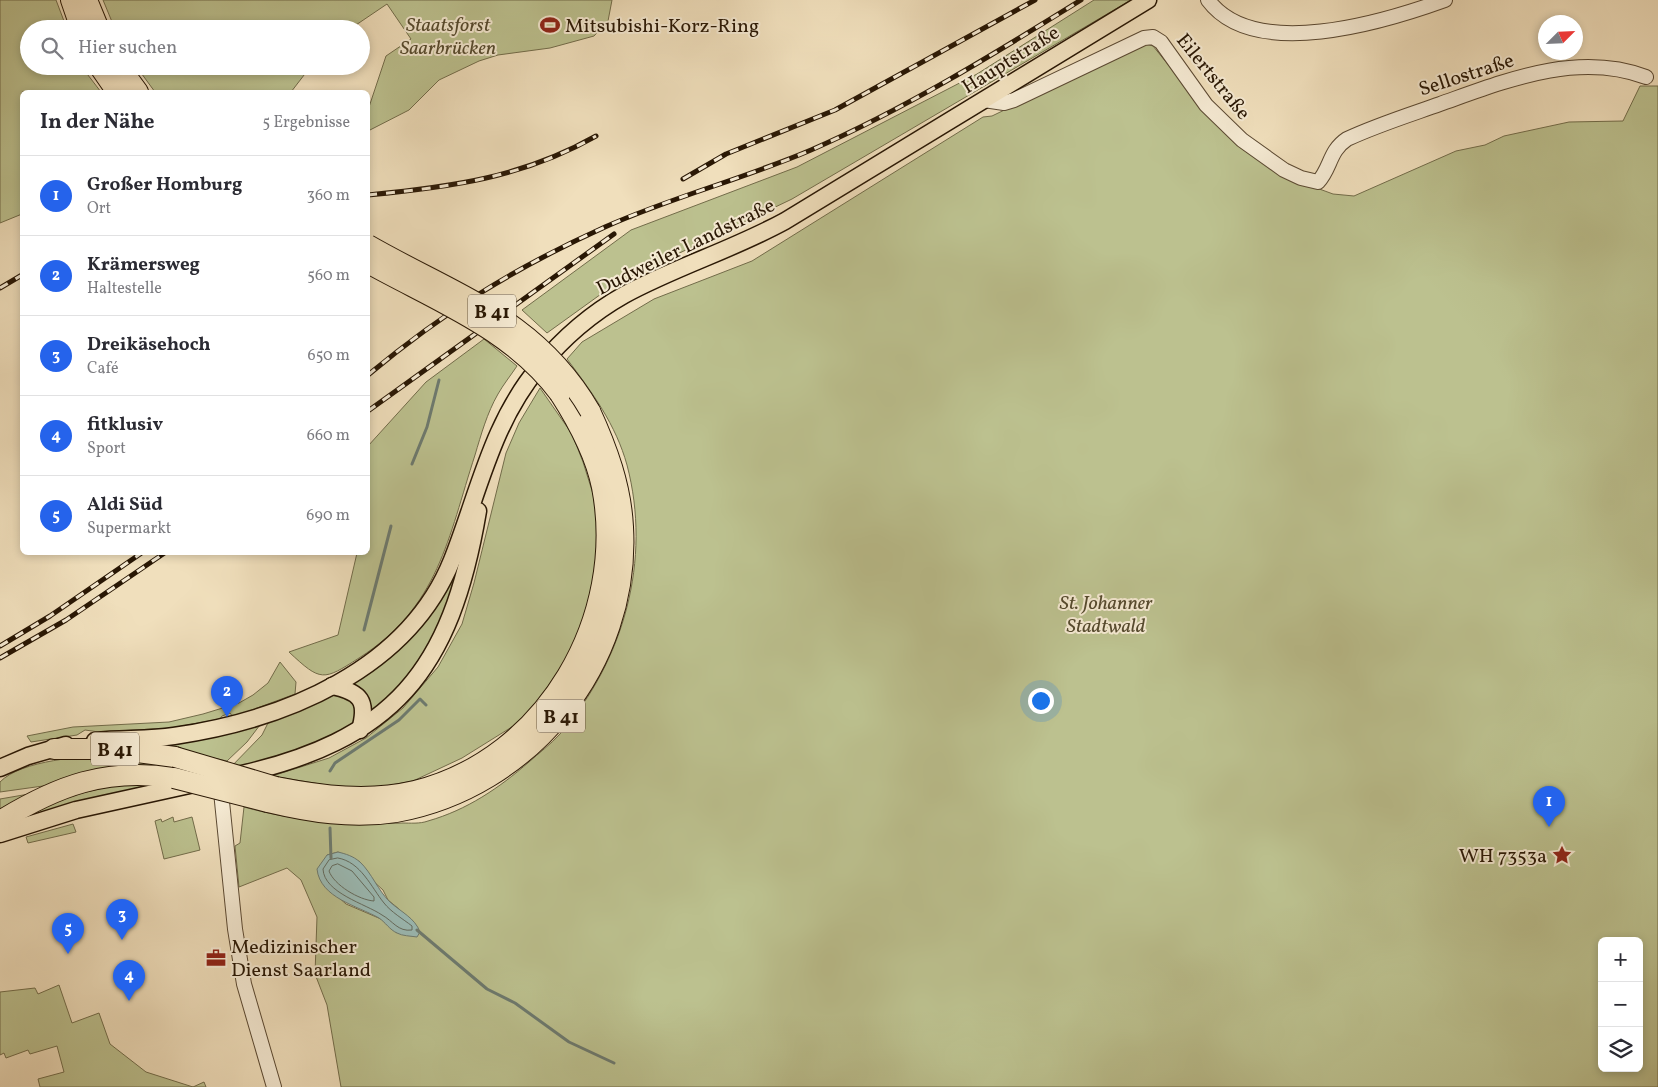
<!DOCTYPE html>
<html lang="de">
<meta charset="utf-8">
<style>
body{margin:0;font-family:Vollkorn,serif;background:#f7f7f7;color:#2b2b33}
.controls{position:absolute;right:15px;bottom:15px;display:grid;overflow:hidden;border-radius:8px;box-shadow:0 2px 8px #0003}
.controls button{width:45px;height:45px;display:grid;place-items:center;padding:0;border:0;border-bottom:1px solid #e1e1e2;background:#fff;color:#2b2b33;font:25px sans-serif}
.compass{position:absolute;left:1538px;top:15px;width:45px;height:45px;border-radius:50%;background:#fff;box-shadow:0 2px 8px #0003;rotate:66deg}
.you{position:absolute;left:1040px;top:700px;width:18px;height:18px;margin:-12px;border:4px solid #fff;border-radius:50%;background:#1a73e8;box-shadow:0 0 0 8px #1a73e833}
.badge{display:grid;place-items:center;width:32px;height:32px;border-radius:50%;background:#2563eb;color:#fff;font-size:16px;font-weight:700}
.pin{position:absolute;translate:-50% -41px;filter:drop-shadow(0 1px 2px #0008)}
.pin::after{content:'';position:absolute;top:26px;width:18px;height:15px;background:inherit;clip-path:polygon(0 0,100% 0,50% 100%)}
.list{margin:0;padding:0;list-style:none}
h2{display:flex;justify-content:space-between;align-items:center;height:65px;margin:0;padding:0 20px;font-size:21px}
h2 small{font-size:16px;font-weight:400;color:#7c7c81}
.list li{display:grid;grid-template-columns:32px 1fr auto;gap:15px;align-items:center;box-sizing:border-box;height:80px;padding:0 20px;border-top:1px solid #e1e1e2}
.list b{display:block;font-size:19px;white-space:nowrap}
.list p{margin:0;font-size:16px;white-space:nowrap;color:#7c7c81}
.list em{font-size:16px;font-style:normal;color:#7c7c81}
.icon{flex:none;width:28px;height:28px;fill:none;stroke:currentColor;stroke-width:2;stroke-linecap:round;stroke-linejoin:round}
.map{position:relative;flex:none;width:1658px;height:1087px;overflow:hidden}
.search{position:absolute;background:#fff;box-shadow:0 2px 8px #0003;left:20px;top:20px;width:350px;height:55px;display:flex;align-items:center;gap:12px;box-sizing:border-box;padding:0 18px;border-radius:28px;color:#7c7c81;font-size:19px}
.panel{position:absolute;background:#fff;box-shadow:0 2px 8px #0003;left:20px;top:90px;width:350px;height:465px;border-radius:8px}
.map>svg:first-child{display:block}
.green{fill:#bcc18f;stroke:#726c4a;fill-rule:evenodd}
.water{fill:#9bbcb7;stroke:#6d7a6f}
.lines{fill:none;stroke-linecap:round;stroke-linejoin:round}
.shore{stroke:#626a5e;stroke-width:1}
.stream{stroke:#6d7a6f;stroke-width:3}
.minor-casing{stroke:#5b4932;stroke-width:16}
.major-casing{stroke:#291704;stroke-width:19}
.highway-casing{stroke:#291704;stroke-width:22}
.minor{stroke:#f5ead3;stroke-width:14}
.major{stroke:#f0dfbc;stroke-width:16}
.highway{stroke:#f0dfbc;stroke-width:20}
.rail-casing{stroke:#291704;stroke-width:5}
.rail{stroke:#f5ead3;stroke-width:3;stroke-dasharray:9;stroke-linecap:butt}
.highway-bridge-casing{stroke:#291704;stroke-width:22;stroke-linecap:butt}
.highway-bridge{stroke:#f0dfbc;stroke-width:20}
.labels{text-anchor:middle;stroke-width:4;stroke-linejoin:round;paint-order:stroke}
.shield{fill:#f5ead3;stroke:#665642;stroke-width:1}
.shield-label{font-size:19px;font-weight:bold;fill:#291704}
.park-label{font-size:20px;font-style:italic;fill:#554a2e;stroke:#f5ead3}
.poi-label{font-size:20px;fill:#291704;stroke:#f5ead3;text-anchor:start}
.street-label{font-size:20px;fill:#291704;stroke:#f5ead3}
</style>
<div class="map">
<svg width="1658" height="1087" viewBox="0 0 1658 1087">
<rect width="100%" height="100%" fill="#f0dfbc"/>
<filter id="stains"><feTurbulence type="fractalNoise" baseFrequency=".004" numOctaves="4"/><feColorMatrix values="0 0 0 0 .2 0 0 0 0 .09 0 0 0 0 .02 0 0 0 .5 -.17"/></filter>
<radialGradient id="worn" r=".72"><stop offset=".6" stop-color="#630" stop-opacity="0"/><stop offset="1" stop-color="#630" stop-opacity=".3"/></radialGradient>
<g class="green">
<polygon points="0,0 56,0 67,29 29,29 29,66 81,66 101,92 22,92 22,214 0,223"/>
<polygon points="103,0 612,0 608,21 594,36 550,48 498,55 479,61 439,80 409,110 368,131 368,110 386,56 411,39 387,4 350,29 115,29"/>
<polygon points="1094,0 1131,0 792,199 615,284 547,333 522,310 631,230 797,167 977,74"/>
<path d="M1143,43L1153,46L1205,110L1242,149L1284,176L1333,194L1354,196L1456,151L1485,145L1504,136L1569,122L1623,121L1640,86H1658V1087H341L327,1005L315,974L317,917L301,880L287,868L239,887L235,846L240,843L244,807C294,821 349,826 402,823C410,823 420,824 428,821C467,810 499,788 529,762C539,753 551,744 560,734C624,660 652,560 627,465C616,425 592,392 567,359L582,342L654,299L752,261L983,117L992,116ZM338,852L360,862L373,881L383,890L388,900L399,909L397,933L381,919L346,904L337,896L327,855ZM1602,941H1639V1068H1602Z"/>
<polygon points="136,66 311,66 291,92 155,92"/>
<path d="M484,339L517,366C511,375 503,385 498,394C487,413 481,435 475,455C448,538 439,607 359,658C323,681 321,682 289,652L338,635L357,553L368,552V446L426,382Z"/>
<polygon points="540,388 572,434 583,462 594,497 599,538 596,575 575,646 534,707 515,725 462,758 413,781 375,788 338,787 272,776 329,758 366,738 403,708 438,667 462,624 474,583 506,453 519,423"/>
<polygon points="465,548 441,626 411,675 371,714 349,683 379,662"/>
<polygon points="280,662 296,682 295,694 233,717 230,713 222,716 220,719 171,728 99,732 85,730 77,735 31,742 27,736 73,727 169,722 203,714 239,703 253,695 268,683"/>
<polygon points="331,693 342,695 356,705 354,725 300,750 228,770 262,735 270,719"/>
<polygon points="263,721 247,742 227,761 172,749 173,741"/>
<path d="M113,755L172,765V768L0,792V782C21,760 84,756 113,755Z"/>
<polygon points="128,782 167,786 9,822 53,800"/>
<polygon points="29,794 0,813 0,799"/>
<polygon points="173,817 174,822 192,817 200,850 164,859 155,821 161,819 162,822"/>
<polygon points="73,824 76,832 28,843 26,837"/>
<polygon points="59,985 72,1023 99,1013 110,1044 146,1072 193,1087 204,1082 206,1087 40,1087 38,1079 64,1072 57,1046 30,1054 28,1050 6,1058 4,1053 0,1055 0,992 35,988 38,994"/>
</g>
<path class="water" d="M338,852C346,854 353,856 360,862C371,872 379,892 390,902C401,912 415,918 420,932L417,937C411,936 402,936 397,933C390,930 385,922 379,918C358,906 320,898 317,869L327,855Z"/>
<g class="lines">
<g class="shore">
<path d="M338,858C361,862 371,887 384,903C391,912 403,919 412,926V930C398,932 393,921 382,915C366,904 324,893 323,869L329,860Z"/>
<path d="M338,864L352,871L374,897V901C359,900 334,885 329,871L332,866Z"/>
</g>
<g class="stream">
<polyline points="412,464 427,427 439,380"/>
<polyline points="364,630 391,526"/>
<polyline points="330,771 335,763 399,720 420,699 426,705"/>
<polyline points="330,828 331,858"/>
<polyline points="417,930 487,989 515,1003 569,1042 614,1063"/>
</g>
<defs>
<g id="minor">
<path d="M1208,0C1254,62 1384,22 1445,0"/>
<path d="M984,100L1004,103L1014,100L1144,38L1153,37L1161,42L1206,105L1242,140L1284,170L1301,178L1318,182C1331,168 1329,151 1347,139C1377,125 1409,115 1440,104C1505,81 1577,51 1646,77"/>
<polyline points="220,782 235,929 244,984 274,1087"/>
</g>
<g id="major">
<path d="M332,686C361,692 368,701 360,730"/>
<path d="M95,741C122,738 148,740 174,736C284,720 408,670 452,560C478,495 492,422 539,367C563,338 592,313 624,295C675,267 732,250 785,221L1148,0"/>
<polyline points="0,768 28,756 66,745"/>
<path d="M233,776C394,741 451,671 478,511"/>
<polyline points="0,834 76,810 194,784"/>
</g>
<g id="highway">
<polyline points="71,0 81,29"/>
<polyline points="87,0 99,29"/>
<polyline points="99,66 117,92"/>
<polyline points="119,66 138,92"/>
<polyline points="54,749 114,749 175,757"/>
<path d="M276,787C322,796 368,802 415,791C547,758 627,617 602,487C595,453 578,422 560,394"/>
<path d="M268,802C310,812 352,819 396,812C530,788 631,664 623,527C621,486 607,448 590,411"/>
<path d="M0,821C57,786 107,767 174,778"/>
</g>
</defs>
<use href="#minor" class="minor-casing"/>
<use href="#major" class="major-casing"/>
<use href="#highway" class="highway-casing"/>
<use href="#minor" class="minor"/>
<use href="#major" class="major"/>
<use href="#highway" class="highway"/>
<defs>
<g id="rail">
<polyline points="683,179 726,154 835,110 1035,0"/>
<path d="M368,195C450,187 522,178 596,136"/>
<polyline points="0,288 22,275"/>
<path d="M368,375C444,312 514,268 605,227C672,197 743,179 811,150C905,109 994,54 1081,0"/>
<polyline points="368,411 614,234"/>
<polyline points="0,646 50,616 143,552"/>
<polyline points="0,658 66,620 166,552"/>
</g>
</defs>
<use href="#rail" class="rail-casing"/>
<use href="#rail" class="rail"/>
<defs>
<g id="highway-bridge">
<path d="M368,245C455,295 536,318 590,411"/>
<path d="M368,263C436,301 512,329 560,394"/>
<polyline points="175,757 276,787"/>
<polyline points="174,778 268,802"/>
</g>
</defs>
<use href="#highway-bridge" class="highway-bridge-casing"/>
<use href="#highway-bridge" class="highway-bridge"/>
</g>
<defs>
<symbol id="stadium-bare" viewBox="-9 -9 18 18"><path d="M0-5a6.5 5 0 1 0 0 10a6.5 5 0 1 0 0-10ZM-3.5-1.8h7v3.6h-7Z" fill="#8f2418" stroke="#f5ead3" stroke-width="2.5" paint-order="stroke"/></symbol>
<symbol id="sight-bare" viewBox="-9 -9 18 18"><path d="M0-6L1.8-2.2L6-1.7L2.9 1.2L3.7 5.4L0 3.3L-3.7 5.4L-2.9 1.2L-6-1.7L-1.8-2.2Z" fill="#8f2418" stroke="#f5ead3" stroke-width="2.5" paint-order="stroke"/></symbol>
<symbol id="office-bare" viewBox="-9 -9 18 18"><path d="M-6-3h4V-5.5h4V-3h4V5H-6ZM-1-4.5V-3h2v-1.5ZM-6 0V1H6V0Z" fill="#8f2418" stroke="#f5ead3" stroke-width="2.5" paint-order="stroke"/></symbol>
</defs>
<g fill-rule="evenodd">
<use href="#stadium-bare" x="536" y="11" width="28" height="28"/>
<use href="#sight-bare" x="1548" y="841" width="28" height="28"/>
<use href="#office-bare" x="202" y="944" width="28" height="28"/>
</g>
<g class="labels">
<g class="shield">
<rect x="468" y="294.5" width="48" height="33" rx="4"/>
<rect x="537" y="699.5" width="48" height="33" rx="4"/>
<rect x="91" y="732.5" width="48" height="33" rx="4"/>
</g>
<g class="shield-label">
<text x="492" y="318">B 41</text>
<text x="561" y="723">B 41</text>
<text x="115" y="756">B 41</text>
</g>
<g class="park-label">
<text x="448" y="31">Staatsforst<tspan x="448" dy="23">Saarbrücken</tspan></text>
<text x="1106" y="609">St. Johanner<tspan x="1106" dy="23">Stadtwald</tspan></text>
</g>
<g class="poi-label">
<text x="565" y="32">Mitsubishi-Korz-Ring</text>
<text x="1547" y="862" text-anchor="end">WH 7353a</text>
<text x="231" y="953">Medizinischer<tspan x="231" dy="23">Dienst Saarland</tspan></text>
</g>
<g class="street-label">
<text transform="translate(1010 59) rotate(-32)" y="7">Hauptstraße</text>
<text transform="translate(1466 74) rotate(-18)" y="7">Sellostraße</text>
<text transform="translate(1214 76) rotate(51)" y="7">Eilertstraße</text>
<text transform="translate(685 246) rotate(-26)" y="7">Dudweiler Landstraße</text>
</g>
</g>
<rect width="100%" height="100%" filter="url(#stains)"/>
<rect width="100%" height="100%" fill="url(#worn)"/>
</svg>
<div class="controls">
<button>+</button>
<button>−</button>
<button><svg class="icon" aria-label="layers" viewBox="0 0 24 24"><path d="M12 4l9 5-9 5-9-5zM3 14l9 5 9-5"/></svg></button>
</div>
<svg class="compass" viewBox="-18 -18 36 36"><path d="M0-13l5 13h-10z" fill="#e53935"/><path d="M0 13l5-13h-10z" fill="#7c7c81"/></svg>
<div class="you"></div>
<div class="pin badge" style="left:1549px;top:827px">1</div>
<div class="pin badge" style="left:227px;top:717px">2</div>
<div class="pin badge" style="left:122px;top:940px">3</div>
<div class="pin badge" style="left:129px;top:1001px">4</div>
<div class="pin badge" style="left:68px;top:954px">5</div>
<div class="search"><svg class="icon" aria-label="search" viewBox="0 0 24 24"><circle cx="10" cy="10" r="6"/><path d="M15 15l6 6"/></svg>Hier suchen</div>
<section class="panel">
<h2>In der Nähe<small>5 Ergebnisse</small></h2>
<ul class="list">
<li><span class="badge">1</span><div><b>Großer Homburg</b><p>Ort</p></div><em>360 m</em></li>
<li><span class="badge">2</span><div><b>Krämersweg</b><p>Haltestelle</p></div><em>560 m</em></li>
<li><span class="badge">3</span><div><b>Dreikäsehoch</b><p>Café</p></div><em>650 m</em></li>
<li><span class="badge">4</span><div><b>fitklusiv</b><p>Sport</p></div><em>660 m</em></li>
<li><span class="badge">5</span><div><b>Aldi Süd</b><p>Supermarkt</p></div><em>690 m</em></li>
</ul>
</section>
</div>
